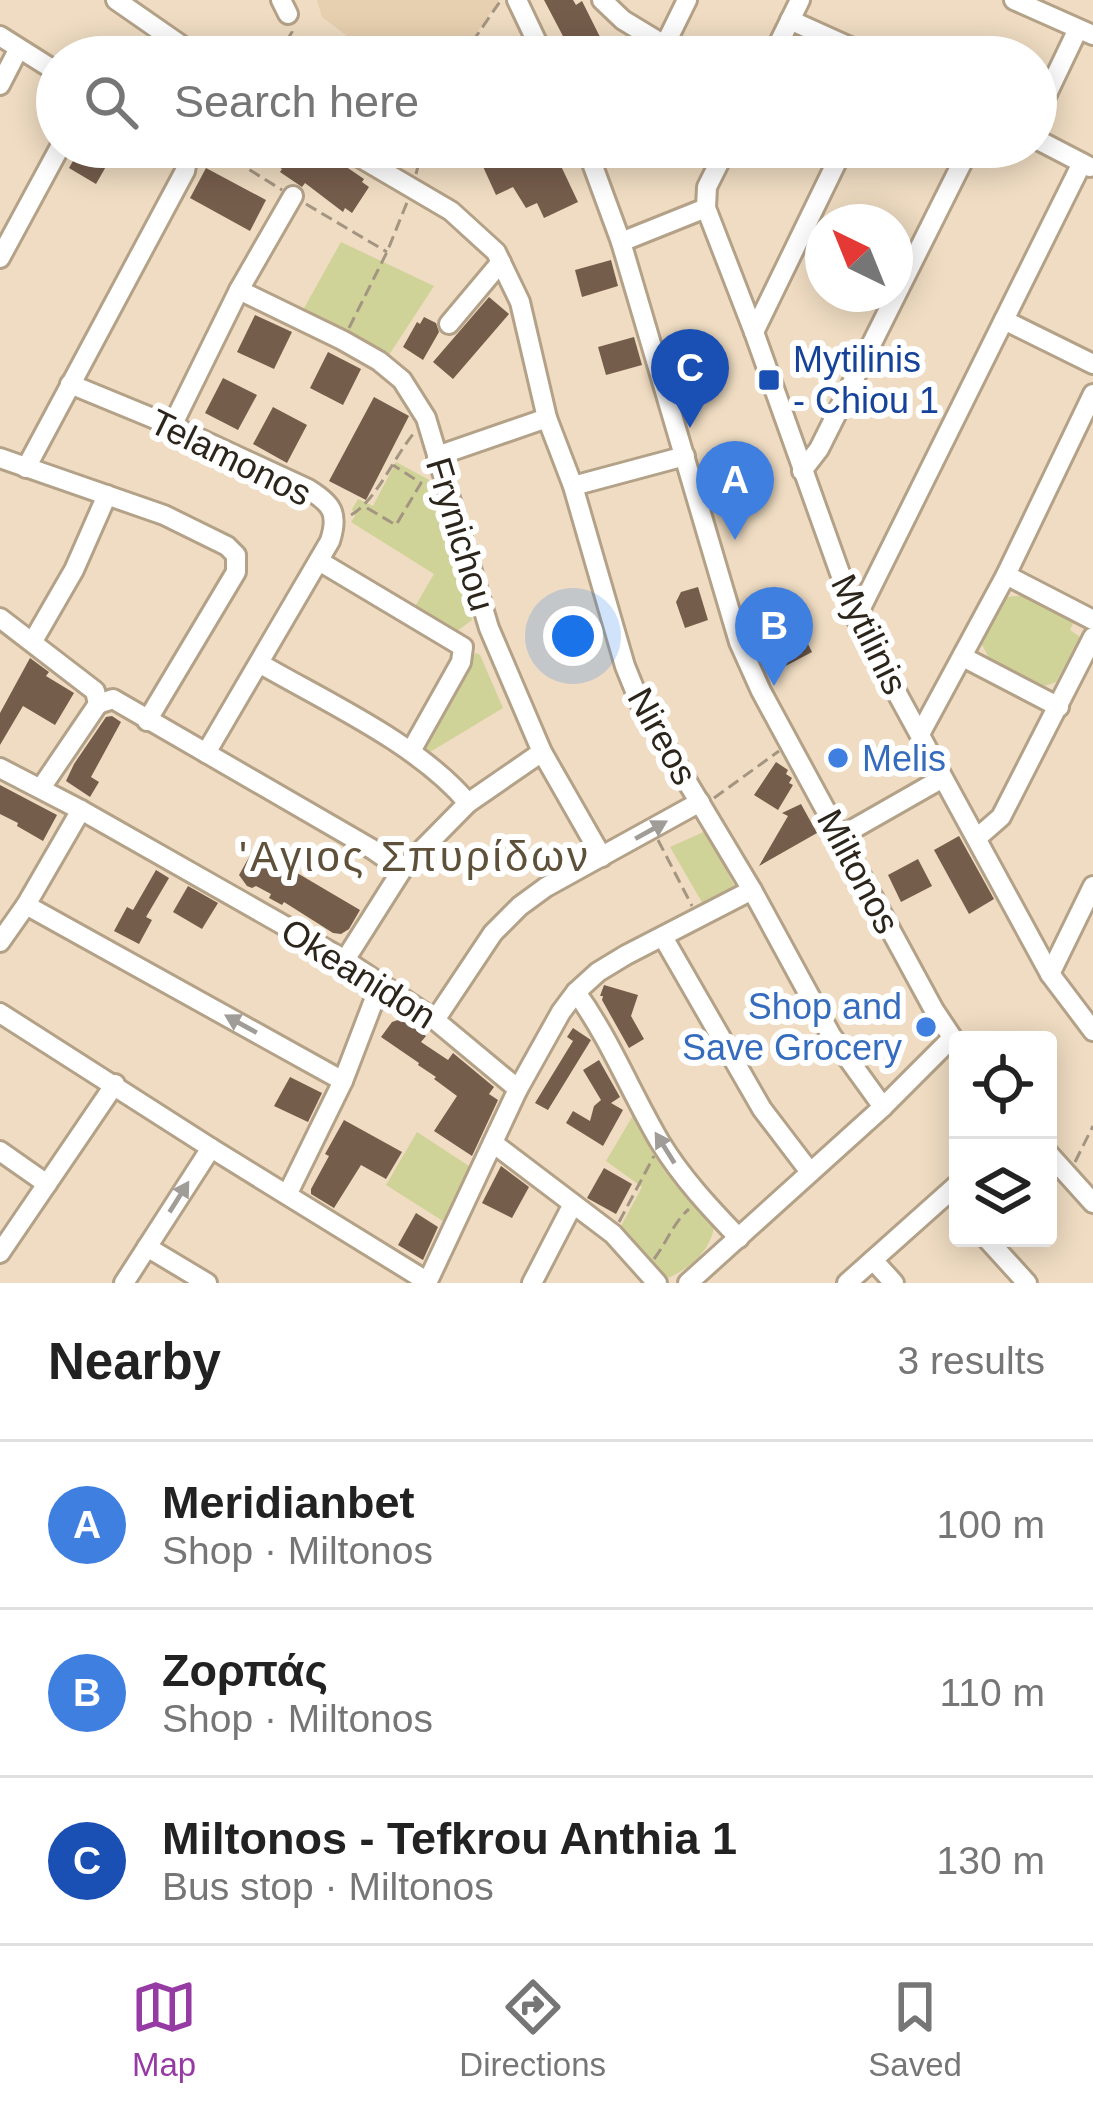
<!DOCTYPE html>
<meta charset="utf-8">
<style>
body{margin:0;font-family:Arial,sans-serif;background:#f6f6f6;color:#222}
.controls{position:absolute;right:36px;bottom:36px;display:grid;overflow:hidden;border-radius:12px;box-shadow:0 6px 30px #0003}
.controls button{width:108px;height:108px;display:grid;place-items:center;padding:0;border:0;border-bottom:3px solid #e0e0e0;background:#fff;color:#222;font:60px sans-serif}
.compass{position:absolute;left:805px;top:204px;width:108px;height:108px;border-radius:50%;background:#fff;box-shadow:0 6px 30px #0003;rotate:317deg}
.you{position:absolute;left:573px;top:636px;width:42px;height:42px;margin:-30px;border:9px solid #fff;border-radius:50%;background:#1a73e8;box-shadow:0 0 0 18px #1a73e833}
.badge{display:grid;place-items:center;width:78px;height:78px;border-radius:50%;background:#973ba4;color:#fff;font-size:39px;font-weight:700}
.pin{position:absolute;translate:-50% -99px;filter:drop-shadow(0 3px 6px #0008)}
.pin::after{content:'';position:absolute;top:63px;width:42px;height:36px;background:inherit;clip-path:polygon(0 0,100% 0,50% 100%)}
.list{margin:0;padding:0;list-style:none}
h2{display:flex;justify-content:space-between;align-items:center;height:156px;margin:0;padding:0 48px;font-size:51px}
h2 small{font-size:39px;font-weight:400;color:#767676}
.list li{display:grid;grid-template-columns:78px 1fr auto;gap:36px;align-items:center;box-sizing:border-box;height:168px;padding:0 48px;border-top:3px solid #e0e0e0}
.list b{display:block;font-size:45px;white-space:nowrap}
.list p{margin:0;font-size:39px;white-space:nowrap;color:#767676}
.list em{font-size:39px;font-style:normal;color:#767676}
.icon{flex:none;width:66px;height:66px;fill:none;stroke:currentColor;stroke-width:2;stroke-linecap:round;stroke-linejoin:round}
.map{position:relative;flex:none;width:1093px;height:1283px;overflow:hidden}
.search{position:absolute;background:#fff;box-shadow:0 6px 30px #0003;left:36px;right:36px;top:36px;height:132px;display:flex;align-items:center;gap:30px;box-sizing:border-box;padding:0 42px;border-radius:66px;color:#767676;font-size:45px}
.sheet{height:660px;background:#fff}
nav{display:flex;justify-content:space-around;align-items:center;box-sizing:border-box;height:168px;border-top:3px solid #e0e0e0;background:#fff;font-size:33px;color:#767676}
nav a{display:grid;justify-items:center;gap:6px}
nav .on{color:#973ba4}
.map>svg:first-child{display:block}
.built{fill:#e7d0af}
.green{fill:#d0d398}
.building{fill:#755d4c}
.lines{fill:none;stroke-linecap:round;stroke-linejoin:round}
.minor-casing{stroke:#b3a188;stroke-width:24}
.path{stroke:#a39581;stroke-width:3;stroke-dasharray:12 6;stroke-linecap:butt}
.minor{stroke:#fff;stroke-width:18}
.oneway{fill:#a09d98}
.transit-dot{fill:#1a4fb4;stroke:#fff;stroke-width:4.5}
.shop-dot{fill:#3f7fe0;stroke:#fff;stroke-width:4.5}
.labels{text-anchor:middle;stroke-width:12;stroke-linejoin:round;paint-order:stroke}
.transit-label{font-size:36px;fill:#164399;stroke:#fff;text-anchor:start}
.street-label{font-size:36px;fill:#2c251b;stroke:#fff}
.shop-label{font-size:36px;fill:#366cbe;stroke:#fff;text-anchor:start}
.quarter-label{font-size:42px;letter-spacing:3px;fill:#5f5039;stroke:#fff}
</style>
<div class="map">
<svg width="1093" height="1283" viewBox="0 0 1093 1283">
<rect width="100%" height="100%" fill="#efdcc2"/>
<polygon class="built" points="317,0 499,0 460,57 375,57 322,17"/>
<g class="green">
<polygon points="341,242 434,286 387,358 303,310"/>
<polygon points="396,462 433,482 472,620 456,632 448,631 413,610 434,574 351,522 355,516 352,509 358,499 373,506"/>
<polygon points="1024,595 1075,619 1070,630 1080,637 1056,682 1045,686 989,658 981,643 1007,597"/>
<polygon points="476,653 480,655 503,708 430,752 425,750 423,744 468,660"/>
<polygon points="706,831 737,891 707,911 670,847"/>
<path d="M635,1112L659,1157L714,1227C710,1252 689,1269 666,1279L620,1228L642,1187L606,1161Z"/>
<polygon points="417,1132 472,1168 446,1223 386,1185"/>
</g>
<g class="building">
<polygon points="544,0 573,0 576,5 582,1 602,41 597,44 603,57 574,57"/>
<polygon points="81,147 108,163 96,184 69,168"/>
<polygon points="243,147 314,147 324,153 322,156 340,168 342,164 364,179 362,182 369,187 352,213 345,208 343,212 305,183 302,187 280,172 282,169"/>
<polygon points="474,147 552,147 578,202 544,218 537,203 526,208 513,187 496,195"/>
<polygon points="206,168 266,200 250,231 190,198"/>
<polygon points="611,260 618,286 582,297 575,270"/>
<polygon points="489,297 509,314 453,379 433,362"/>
<polygon points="255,315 292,332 274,369 237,352"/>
<polygon points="424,317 436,323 439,332 423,360 403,347 417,322 420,324"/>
<polygon points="634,337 642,365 606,375 598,347"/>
<polygon points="328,352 361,369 343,405 310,388"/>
<polygon points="223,378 257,395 238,430 205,413"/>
<polygon points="374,397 409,416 366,500 329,481"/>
<polygon points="273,407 307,425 287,463 253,444"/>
<polygon points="698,587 708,620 685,628 676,602 681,592"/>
<polygon points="799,626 812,652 778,670 765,643"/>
<polygon points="30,658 49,672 46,676 74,693 55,725 23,706 0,745 0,713"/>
<polygon points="112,716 121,722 91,777 99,782 90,797 66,781 74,764 106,717"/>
<polygon points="776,762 788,770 786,774 792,778 789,783 793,785 778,810 754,795"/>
<polygon points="0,785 57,815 43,841 17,826 18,823 0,814"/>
<polygon points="801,804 817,833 759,866 788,816 782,813"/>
<polygon points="959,836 994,899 969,914 934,850"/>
<polygon points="252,852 285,871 287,867 360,910 349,929 341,934 333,933 284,902 282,905 269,898 271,894 256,886 252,888 247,886 239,875"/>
<polygon points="918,859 932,886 901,902 888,875"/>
<polygon points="156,870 169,878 146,917 152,920 139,944 114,931 127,907 133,910"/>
<polygon points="188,886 218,903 202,929 173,912"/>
<polygon points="604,985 638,995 631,1016 644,1039 629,1048 602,1000 603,996 600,996"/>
<polygon points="401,1019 426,1036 421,1042 448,1060 453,1053 494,1087 489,1094 498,1100 472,1156 434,1131 457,1096 434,1079 436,1077 418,1065 419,1063 381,1037 392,1022"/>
<polygon points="573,1028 591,1040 548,1110 535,1103 573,1041 567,1037"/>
<polygon points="599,1060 620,1097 611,1103 623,1110 603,1146 566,1123 573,1111 590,1121 594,1106 601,1100 583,1070"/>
<polygon points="290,1077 322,1093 308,1122 274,1106"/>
<polygon points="344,1120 402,1152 386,1179 361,1165 334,1208 311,1194 311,1189 329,1156 325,1154"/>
<polygon points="501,1166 529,1187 512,1218 482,1203"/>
<polygon points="604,1168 632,1184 616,1214 587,1198"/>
<polygon points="416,1213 438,1227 423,1260 398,1245"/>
</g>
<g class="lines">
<defs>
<g id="minor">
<polyline points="116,0 198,57"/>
<polyline points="281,0 288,14"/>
<polyline points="517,0 544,57"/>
<polyline points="602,0 623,20 684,57"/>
<polyline points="1014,0 1093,35"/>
<polyline points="790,20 872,57"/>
<polyline points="0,36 57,72"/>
<polyline points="659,57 687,0"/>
<polyline points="772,57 800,0"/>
<polyline points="0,85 18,50"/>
<polyline points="1036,117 1078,29"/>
<polyline points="1036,139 1090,167"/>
<polyline points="342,147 451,211 496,252 520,302 547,418 573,486 625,666 640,703 752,890 831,1035 883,1107"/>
<polyline points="586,147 621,242 739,642 761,691 934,1010 958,1046"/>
<polyline points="727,147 707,187 706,208 754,332 856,618 1050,974 1093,1031"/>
<polyline points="621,242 706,208"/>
<polyline points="0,258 60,147"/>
<polyline points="239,290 342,340 379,361 402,380 426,418 489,628 542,752 602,857"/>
<polyline points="1004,320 1093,364"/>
<polyline points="449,324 501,262"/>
<polyline points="754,332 844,147"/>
<path d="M70,384L172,426L308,489C332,504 339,513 330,541L206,753"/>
<polyline points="172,426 239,290 293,196"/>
<polyline points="437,456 547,418"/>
<polyline points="0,458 164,515 227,546 236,555 236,572 147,721"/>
<polyline points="26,468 185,171 188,156 184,147"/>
<polyline points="802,471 819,449 970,147"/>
<polyline points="573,486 685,456"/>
<polyline points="319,561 463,647 461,662 411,751"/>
<polyline points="1006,575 1093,620"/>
<polyline points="0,618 95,691 98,704"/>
<polyline points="856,618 1082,163"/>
<polyline points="33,641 74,570 107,495"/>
<polyline points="963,657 1059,707"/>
<path d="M259,663C326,702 419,744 468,803"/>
<polyline points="98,704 113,699 372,849 402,870"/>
<polyline points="920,734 1006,575 1093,394"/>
<polyline points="0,768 81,810 345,960 435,1020 518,1089"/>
<polyline points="41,788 98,704"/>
<polyline points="841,836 941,779"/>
<polyline points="977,838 1001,817 1093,637"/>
<polyline points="26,905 343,1081"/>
<polyline points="663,937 762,1109 810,1172"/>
<polyline points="0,942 26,905 81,810"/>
<polyline points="345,960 402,870 468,803 542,752"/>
<polyline points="1050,974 1093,886"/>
<path d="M576,992C610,1039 631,1093 660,1142C682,1178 710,1208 739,1238"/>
<polyline points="0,1013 211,1148 428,1282"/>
<polyline points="435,1020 493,933 520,906 546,887 700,802"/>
<polyline points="493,1143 613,1234 657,1283"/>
<polyline points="0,1151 47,1184"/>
<polyline points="1048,1153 1093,1203"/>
<polyline points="288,1193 343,1081 381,982"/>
<polyline points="986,1238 1027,1283"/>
<polyline points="147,1247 207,1283"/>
<polyline points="0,1253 115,1084"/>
<polyline points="873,1260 894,1283"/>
<polyline points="124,1283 211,1148"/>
<polyline points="427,1283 518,1089 561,1012 576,992 598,972 626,955 752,890"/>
<polyline points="532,1283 573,1204"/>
<polyline points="688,1283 883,1107 952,1038"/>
<polyline points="847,1283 958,1184"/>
</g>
</defs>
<use href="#minor" class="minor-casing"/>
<g class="path">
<polyline points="277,57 292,32 291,27"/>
<polyline points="462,57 501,0"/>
<polyline points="202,153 216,149 282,190"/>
<polyline points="416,174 423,147"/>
<polyline points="306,204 387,252"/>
<polyline points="349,328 387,252 408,200"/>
<polyline points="367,508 396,525 421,483 393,465"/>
<path d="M351,515C376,501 394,457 414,433"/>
<polyline points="714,798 779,751"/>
<polyline points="658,840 692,906"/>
<polyline points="1075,1162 1093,1126"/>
<polyline points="619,1222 654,1156"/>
<path d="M654,1259C667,1242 673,1223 689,1209"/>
</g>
<use href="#minor" class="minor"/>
</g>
<defs><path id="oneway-solid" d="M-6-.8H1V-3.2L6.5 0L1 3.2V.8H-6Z" transform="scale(3)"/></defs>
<g class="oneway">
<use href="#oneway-solid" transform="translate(651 830) rotate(-29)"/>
<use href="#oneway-solid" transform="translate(241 1024) rotate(-151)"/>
<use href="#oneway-solid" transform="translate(665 1148) rotate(-122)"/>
<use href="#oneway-solid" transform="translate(179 1197) rotate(-58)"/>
</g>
<rect class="transit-dot" x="757" y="368" width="24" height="24" rx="6"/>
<g class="shop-dot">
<circle cx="838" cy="758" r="12"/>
<circle cx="926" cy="1027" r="12"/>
</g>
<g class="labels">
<g class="transit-label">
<text x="793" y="372">Mytilinis<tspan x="793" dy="41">- Chiou 1</tspan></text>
</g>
<g class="street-label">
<text transform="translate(231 457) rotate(26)" y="13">Telamonos</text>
<text transform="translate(461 534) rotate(73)" y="13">Frynichou</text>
<text transform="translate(870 634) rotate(64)" y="13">Mytilinis</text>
<text transform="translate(663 736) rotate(61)" y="13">Nireos</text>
<text transform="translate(859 871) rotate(62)" y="13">Miltonos</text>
<text transform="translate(359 973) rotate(32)" y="13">Okeanidon</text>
</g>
<g class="shop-label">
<text x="862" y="771">Melis</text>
<text x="902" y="1019" text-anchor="end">Shop and<tspan x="902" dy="41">Save Grocery</tspan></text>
</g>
<g class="quarter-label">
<text x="415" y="871">'Αγιος Σπυρίδων</text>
</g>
</g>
</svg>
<div class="controls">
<button><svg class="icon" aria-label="locate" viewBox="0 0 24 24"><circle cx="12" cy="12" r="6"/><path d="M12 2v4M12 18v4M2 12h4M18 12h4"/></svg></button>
<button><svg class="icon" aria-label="layers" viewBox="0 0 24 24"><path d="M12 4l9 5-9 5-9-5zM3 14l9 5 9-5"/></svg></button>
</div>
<svg class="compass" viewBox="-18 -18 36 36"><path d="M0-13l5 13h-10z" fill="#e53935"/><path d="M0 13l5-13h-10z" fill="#767676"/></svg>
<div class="you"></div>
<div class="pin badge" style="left:735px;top:540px;background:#3f7fe0">A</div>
<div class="pin badge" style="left:774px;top:686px;background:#3f7fe0">B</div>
<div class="pin badge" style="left:690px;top:428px;background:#1a4fb4">C</div>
<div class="search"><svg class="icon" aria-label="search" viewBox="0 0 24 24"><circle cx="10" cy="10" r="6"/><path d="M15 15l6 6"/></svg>Search here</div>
</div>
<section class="sheet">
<h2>Nearby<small>3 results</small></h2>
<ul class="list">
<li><span class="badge" style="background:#3f7fe0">A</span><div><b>Meridianbet</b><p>Shop · Miltonos</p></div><em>100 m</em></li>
<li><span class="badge" style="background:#3f7fe0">B</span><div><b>Ζορπάς</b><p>Shop · Miltonos</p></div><em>110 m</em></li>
<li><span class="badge" style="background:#1a4fb4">C</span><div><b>Miltonos - Tefkrou Anthia 1</b><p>Bus stop · Miltonos</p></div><em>130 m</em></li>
</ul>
</section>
<nav>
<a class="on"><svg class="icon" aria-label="map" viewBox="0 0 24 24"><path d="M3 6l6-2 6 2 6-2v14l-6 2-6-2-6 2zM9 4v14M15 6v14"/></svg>Map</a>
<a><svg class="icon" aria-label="directions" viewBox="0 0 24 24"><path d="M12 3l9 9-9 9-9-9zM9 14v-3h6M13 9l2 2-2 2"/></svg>Directions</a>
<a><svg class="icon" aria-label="saved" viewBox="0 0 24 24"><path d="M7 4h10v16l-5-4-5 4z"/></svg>Saved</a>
</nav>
